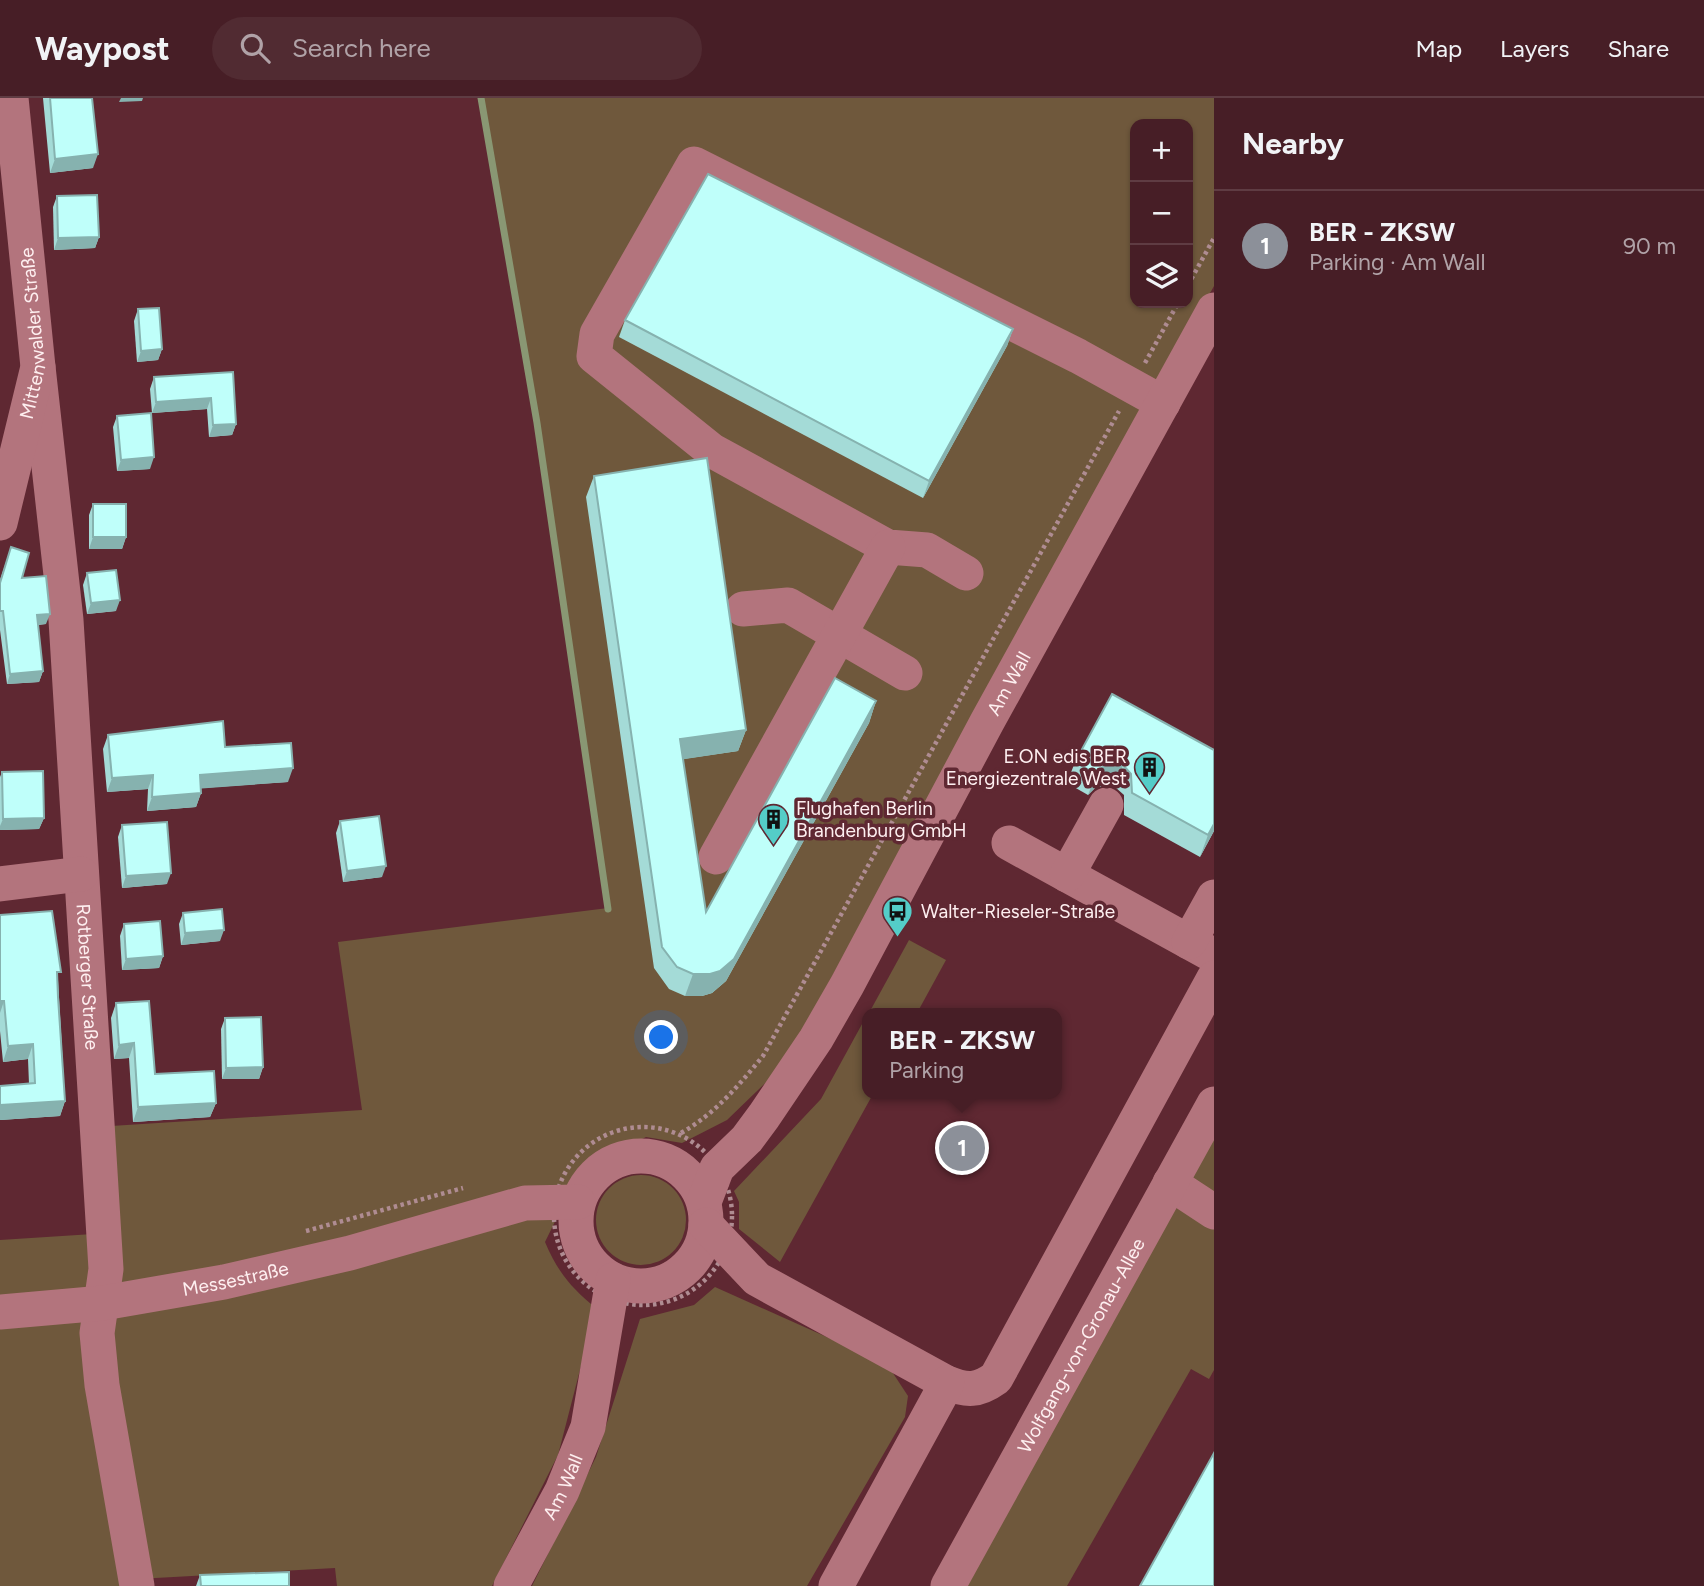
<!DOCTYPE html>
<meta charset="utf-8">
<style>
body{margin:0;font-family:Figtree,sans-serif;background:#512b32;color:#f1f3f6}
.controls{position:absolute;right:21px;top:21px;display:grid;overflow:hidden;border-radius:14px;box-shadow:0 2px 5px #0004}
.controls button{width:63px;height:63px;display:grid;place-items:center;padding:0;border:0;border-bottom:2px solid #5f3c43;background:#471e26;color:#f1f3f6;font:35px sans-serif}
.you{position:absolute;left:662px;top:940px;width:24px;height:24px;margin:-18px;border:5px solid #fff;border-radius:50%;background:#1a73e8;box-shadow:0 0 0 10px #1a73e833}
.badge{display:grid;place-items:center;width:46px;height:46px;border-radius:50%;background:#8c9099;color:#fff;font-size:23px;font-weight:700}
.pin{position:absolute;translate:-50% -50%;border:4px solid #fff;box-shadow:0 2px 7px #0006}
.popup{position:absolute;left:862px;top:910px;width:200px;height:91px;box-sizing:border-box;display:grid;place-content:center;border-radius:14px;background:#471e26;filter:drop-shadow(0 2px 5px #0005);font-size:23px;white-space:nowrap;color:#b0a2a7}
.popup b{font-size:26px;color:#f1f3f6}
.popup::after{content:'';position:absolute;left:50%;top:100%;margin-left:-14px;border:14px solid transparent;border-top-color:#471e26}
.list{margin:0;padding:0;list-style:none}
h2{display:flex;justify-content:space-between;align-items:center;height:91px;margin:0;padding:0 28px;font-size:30px}
h2 small{font-size:23px;font-weight:400;color:#b0a2a7}
.list li{display:grid;grid-template-columns:46px 1fr auto;gap:21px;align-items:center;box-sizing:border-box;height:112px;padding:0 28px;border-top:2px solid #5f3c43}
.list b{display:block;font-size:26px;white-space:nowrap}
.list p{margin:0;font-size:23px;white-space:nowrap;color:#b0a2a7}
.list em{font-size:23px;font-style:normal;color:#b0a2a7}
.icon{flex:none;width:38px;height:38px;fill:none;stroke:currentColor;stroke-width:2;stroke-linecap:round;stroke-linejoin:round}
.map{position:relative;flex:none;width:1214px;height:1488px;overflow:hidden}
header{display:flex;align-items:center;gap:42px;box-sizing:border-box;height:98px;padding:0 35px;background:#471e26;border-bottom:2px solid #5f3c43}
header strong{font-size:33px}
nav{display:flex;gap:38px;margin-inline-start:auto;font-size:24px}
.search{width:490px;height:63px;background:#512b32;display:flex;align-items:center;gap:18px;box-sizing:border-box;padding:0 24px;border-radius:38px;color:#b0a2a7;font-size:26px}
main{display:flex}
aside{flex:1;background:#471e26}
.map>svg:first-child{display:block}
.green{fill:#6f583c;fill-rule:evenodd}
.lines{fill:none;stroke-linecap:round;stroke-linejoin:round}
.stream{stroke:#899773;stroke-width:7}
.path{stroke:#af8c92;stroke-width:4.5;stroke-dasharray:3.5 3.5;stroke-linecap:butt}
.minor{stroke:#b3747d;stroke-width:35}
.wall{fill:#a4dbd7}
.shaded-wall{fill:#86b2af}
.building{fill:#bffffa;stroke:#86b2af;stroke-width:2}
.labels{text-anchor:middle;stroke-width:7;stroke-linejoin:round;paint-order:stroke}
.street-label{font-size:19px;fill:#feeff0;stroke:#5f2832}
.poi-label{font-size:19px;fill:#feeff0;stroke:#5f2832;text-anchor:start}
</style>
<header>
<strong>Waypost</strong>
<div class="search"><svg class="icon" aria-label="search" viewBox="0 0 24 24"><circle cx="10" cy="10" r="6"/><path d="M15 15l6 6"/></svg>Search here</div>
<nav><a>Map</a><a>Layers</a><a>Share</a></nav>
</header>
<main>
<div class="map">
<svg width="1214" height="1488" viewBox="0 0 1214 1488">
<rect width="100%" height="100%" fill="#5f2832"/>
<g class="green">
<path d="M481,0H1214V188L782,969L727,1022L682,1045L646,1039L595,1066L568,1097L545,1144C557,1173 572,1191 596,1210L558,1357L492,1488H337L335,1470L137,1481V1488H0V1142L93,1136L111,1028L362,1012L338,844L608,810L537,325ZM1135,26H1188V205H1135Z"/>
<polygon points="909,842 946,862 917,915 869,915"/>
<polygon points="867,917 867,996 873,996 780,1164 739,1131 739,1104 734,1093 821,1001"/>
<polygon points="1214,1034 1214,1272 1209,1281 1191,1271 1067,1488 962,1488"/>
<circle cx="641" cy="1122" r="45"/>
<polygon points="715,1189 887,1266 908,1298 905,1319 807,1488 532,1488 596,1359 640,1221 694,1207"/>
</g>
<g class="lines">
<polyline class="stream" points="481,0 537,325 608,811"/>
<g class="path">
<polyline points="1188,187 1214,140"/>
<polyline points="1145,265 1178,205"/>
<circle cx="643" cy="1118" r="89"/>
<path d="M681,1035C715,1016 739,987 763,958L1119,313"/>
<polyline points="306,1133 463,1090"/>
</g>
<g class="minor">
<path id="s1" d="M38,269L66,522L106,1171L97,1235L102,1287L137,1488"/>
<path id="s2" d="M0,425L38,269L11,0"/>
<polyline points="966,475 927,452 888,449 711,352 594,258 597,236 694,66 1078,258 1163,305"/>
<polyline points="743,511 788,507 905,575"/>
<polyline points="1009,745 1209,855"/>
<polyline points="716,759 888,449"/>
<polyline points="1067,777 1106,707"/>
<polyline points="0,786 81,776"/>
<polyline points="1189,844 1214,799"/>
<circle cx="641" cy="1123" r="65"/>
<polyline points="1170,1085 1214,1114"/>
<path id="s3" d="M704,1104L717,1070L747,1041L764,1018L816,941L847,887L987,624L1214,212"/>
<path d="M706,1127L757,1181L947,1285C967,1293 978,1293 996,1280L1214,880"/>
<path id="s4" d="M0,1214L103,1205L224,1184L350,1155L525,1105L578,1104"/>
<path id="s5" d="M511,1488L562,1393L588,1329L613,1182"/>
<polyline points="836,1488 947,1285"/>
<path id="s6" d="M948,1488L1214,1006"/>
</g>
</g>
<g class="wall">
<polygon points="43,0 92,0 93,70 50,75"/>
<polygon points="57,98 99,139 95,150 54,152 53,109"/>
<polygon points="138,211 162,251 158,262 137,264 134,223"/>
<polygon points="625,222 1013,231 1007,248 923,400 619,239"/>
<polygon points="233,274 236,326 232,337 209,339 207,311 152,315 150,291 154,279"/>
<polygon points="117,318 150,371 117,373 113,329"/>
<polygon points="594,378 746,632 738,653 683,661 706,814 876,603 869,625 726,883 712,895 702,898 685,898 669,891 654,870 586,399"/>
<polygon points="93,406 126,439 122,451 89,451 89,417"/>
<polygon points="11,449 22,480 46,526 38,527 43,573 39,584 7,586 0,532 0,482"/>
<polygon points="87,475 116,513 87,516 83,487"/>
<polygon points="108,637 225,649 288,684 201,690 201,695 196,709 147,713 148,691 107,694 103,651"/>
<polygon points="1214,652 1214,733 1200,759 1124,717 1124,697 1115,689 1096,689 1088,697 1067,685 1075,664"/>
<polygon points="2,674 44,720 39,731 0,732 0,679"/>
<polygon points="340,723 382,779 343,784 336,735"/>
<polygon points="122,727 167,786 122,790 118,739"/>
<polygon points="183,815 220,843 181,847 179,826"/>
<polygon points="0,817 58,882 65,1003 60,1018 0,1022 0,988 29,986 28,961 3,964 0,933"/>
<polygon points="124,826 163,858 159,870 122,872 120,838"/>
<polygon points="116,905 155,976 216,1005 210,1019 133,1024 129,960 114,961 111,920"/>
<polygon points="225,920 263,969 259,981 222,981 221,931"/>
<polygon points="200,1477 289,1488 196,1488"/>
</g>
<g class="shaded-wall">
<polygon points="121,0 143,0 142,3 119,4"/>
<polygon points="98,56 93,70 50,75 55,61"/>
<polygon points="99,139 95,150 54,152 58,140"/>
<polygon points="1013,231 1007,248 923,400 929,383"/>
<polygon points="162,251 158,262 137,264 141,253"/>
<polygon points="211,300 207,311 152,315 156,304"/>
<polygon points="236,326 232,337 209,339 213,327"/>
<polygon points="154,359 150,371 117,373 121,362"/>
<polygon points="93,439 126,439 122,451 89,451"/>
<polygon points="120,502 116,513 87,516 91,505"/>
<polygon points="50,516 46,526 34,527 37,517"/>
<polygon points="43,573 39,584 7,586 10,576"/>
<polygon points="876,603 869,625 726,883 712,895 702,898 685,898 693,876"/>
<polygon points="746,632 738,653 672,663 680,641"/>
<polygon points="1123,667 1115,689 1096,689 1088,697 1096,676 1104,668"/>
<polygon points="293,670 288,684 195,691 200,677"/>
<polygon points="153,677 148,691 107,694 112,680"/>
<polygon points="201,695 196,709 147,713 152,699"/>
<polygon points="44,720 39,731 0,732 0,728 3,721"/>
<polygon points="1214,726 1214,733 1200,759 1208,737"/>
<polygon points="386,768 382,779 343,784 347,773"/>
<polygon points="171,775 167,786 122,790 126,778"/>
<polygon points="224,832 220,843 181,847 185,835"/>
<polygon points="163,858 159,870 122,872 126,861"/>
<polygon points="0,903 4,903 0,915"/>
<polygon points="134,945 129,960 114,961 119,947"/>
<polygon points="33,946 28,961 3,964 8,948"/>
<polygon points="263,969 259,981 222,981 226,970"/>
<polygon points="65,1003 60,1018 0,1022 0,1007"/>
<polygon points="216,1005 210,1019 133,1024 138,1009"/>
</g>
<g class="building">
<polygon points="50,0 92,0 98,56 55,61"/>
<polygon points="708,76 1013,231 929,383 625,222"/>
<polygon points="97,97 99,139 58,140 57,98"/>
<polygon points="159,210 162,251 141,253 138,211"/>
<polygon points="233,274 236,326 213,327 211,300 156,304 154,279"/>
<polygon points="151,315 154,359 121,362 117,318"/>
<polygon points="707,360 746,632 680,641 706,814 835,580 876,603 734,861 720,873 710,876 693,876 677,869 662,849 594,378"/>
<rect x="93" y="406" width="33" height="33"/>
<polygon points="11,449 29,455 22,480 46,478 50,516 37,517 43,573 10,576 3,513 0,513 0,485"/>
<polygon points="116,472 120,502 91,505 87,475"/>
<polygon points="1112,596 1214,652 1214,726 1208,737 1132,695 1131,676 1123,667 1104,668 1096,676 1075,664"/>
<polygon points="223,623 225,649 291,645 293,670 200,677 201,695 152,699 153,677 112,680 108,637"/>
<polygon points="43,673 44,720 3,721 2,674"/>
<polygon points="379,718 386,768 347,773 340,723"/>
<polygon points="167,724 171,775 126,778 122,727"/>
<polygon points="222,811 224,832 185,835 183,815"/>
<polygon points="52,813 61,874 57,874 58,899 65,1003 0,1007 0,988 35,985 33,946 8,948 4,903 0,903 0,817"/>
<polygon points="160,823 163,858 126,861 124,826"/>
<polygon points="149,903 155,976 214,973 216,1005 138,1009 134,945 119,947 116,905"/>
<polygon points="261,919 263,969 226,970 225,920"/>
<polygon points="1214,1355 1214,1488 1140,1488"/>
<polygon points="289,1474 289,1488 201,1488 200,1477"/>
</g>
<defs>
<symbol id="building-pin" viewBox="-11 -11 22 30"><path d="M0 17L-7.5 6A9.5 9.5 0 1 1 7.5 6Z" fill="#54cdc8" stroke="#5f2832"/><path d="M-4-6H4V6H1V3H-1V6H-4ZM-2.5-4.3h1.7v1.8h-1.7ZM.8-4.3h1.7v1.8H.8ZM-2.5-1h1.7V.8h-1.7ZM.8-1h1.7V.8H.8Z" fill="#111"/></symbol>
<symbol id="bus-pin" viewBox="-11 -11 22 30"><path d="M0 17L-7.5 6A9.5 9.5 0 1 1 7.5 6Z" fill="#54cdc8" stroke="#5f2832"/><path d="M-5-6H5V4H4V6H2V4H-2V6H-4V4H-5ZM-3.5-4V0h7V-4ZM-3.5 1.2v1.5H-2V1.2ZM2 1.2v1.5H3.5V1.2Z" fill="#111"/></symbol>
</defs>
<g fill-rule="evenodd">
<use href="#building-pin" x="1132" y="652" width="35" height="47"/>
<use href="#building-pin" x="756" y="704" width="35" height="47"/>
<use href="#bus-pin" x="880" y="796" width="35" height="47"/>
</g>
<g class="labels">
<g class="street-label">
<text dy="7" stroke="none"><textPath href="#s2" startOffset="194">Mittenwalder Straße</textPath></text>
<text dy="7" stroke="none"><textPath href="#s3" startOffset="604">Am Wall</textPath></text>
<text dy="7" stroke="none"><textPath href="#s1" startOffset="612">Rotberger Straße</textPath></text>
<text dy="7" stroke="none"><textPath href="#s4" startOffset="238">Messestraße</textPath></text>
<text dy="7" stroke="none"><textPath href="#s6" startOffset="275">Wolfgang-von-Gronau-Allee</textPath></text>
<text dy="7" stroke="none"><textPath href="#s5" startOffset="112">Am Wall</textPath></text>
</g>
<g class="poi-label">
<text x="1127" y="665" text-anchor="end">E.ON edis BER<tspan x="1127" dy="22">Energiezentrale West</tspan></text>
<text x="796" y="717">Flughafen Berlin<tspan x="796" dy="22">Brandenburg GmbH</tspan></text>
<text x="921" y="820">Walter-Rieseler-Straße</text>
</g>
</g>
</svg>
<div class="controls">
<button>+</button>
<button>−</button>
<button><svg class="icon" aria-label="layers" viewBox="0 0 24 24"><path d="M12 4l9 5-9 5-9-5zM3 14l9 5 9-5"/></svg></button>
</div>
<div class="you"></div>
<div class="pin badge" style="left:962px;top:1050px">1</div>
<div class="popup"><b>BER - ZKSW</b>Parking</div>
</div>
<aside>
<h2>Nearby<small></small></h2>
<ul class="list">
<li><span class="badge">1</span><div><b>BER - ZKSW</b><p>Parking · Am Wall</p></div><em>90 m</em></li>
</ul>
</aside>
</main>
